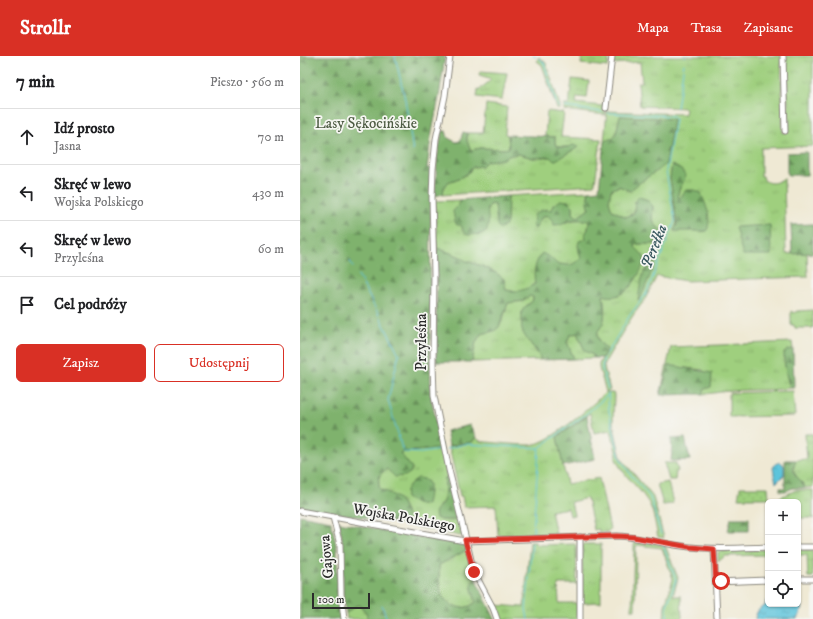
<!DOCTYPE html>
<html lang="pl">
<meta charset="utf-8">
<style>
body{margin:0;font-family:"IM FELL DW Pica",serif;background:#f6f6f6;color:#202124}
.controls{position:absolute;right:12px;bottom:12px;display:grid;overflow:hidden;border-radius:6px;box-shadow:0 1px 3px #0004}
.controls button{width:36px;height:36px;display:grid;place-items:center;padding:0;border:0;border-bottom:1px solid #e0e0e0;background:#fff;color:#202124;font:20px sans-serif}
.scale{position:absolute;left:12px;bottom:10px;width:58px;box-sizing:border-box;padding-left:4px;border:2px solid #2b2b2b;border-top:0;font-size:11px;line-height:14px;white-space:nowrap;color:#2b2b2b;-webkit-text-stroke:3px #f6f6f2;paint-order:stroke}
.stop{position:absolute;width:12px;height:12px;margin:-9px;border:3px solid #d93025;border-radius:50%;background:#fff}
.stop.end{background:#d93025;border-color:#fff;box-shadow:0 1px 4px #0008}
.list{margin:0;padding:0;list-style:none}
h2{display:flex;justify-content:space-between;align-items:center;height:52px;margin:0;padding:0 16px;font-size:17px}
h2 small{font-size:13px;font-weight:400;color:#757577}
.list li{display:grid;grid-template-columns:26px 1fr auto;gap:12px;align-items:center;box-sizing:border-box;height:56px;padding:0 16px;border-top:1px solid #e0e0e0}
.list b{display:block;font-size:15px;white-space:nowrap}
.list p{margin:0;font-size:13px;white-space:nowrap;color:#757577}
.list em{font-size:13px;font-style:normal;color:#757577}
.actions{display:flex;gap:8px;padding:12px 16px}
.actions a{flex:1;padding:9px 0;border:1px solid #d93025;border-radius:6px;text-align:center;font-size:14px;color:#d93025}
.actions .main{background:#d93025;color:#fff}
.icon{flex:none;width:22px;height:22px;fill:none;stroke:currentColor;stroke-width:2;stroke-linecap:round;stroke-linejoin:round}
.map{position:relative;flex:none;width:513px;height:563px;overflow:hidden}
header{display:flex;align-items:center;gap:24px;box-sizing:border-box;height:56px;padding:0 20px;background:#d93025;color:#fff}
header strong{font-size:19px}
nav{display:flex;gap:22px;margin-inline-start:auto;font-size:14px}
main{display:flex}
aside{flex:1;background:#fff}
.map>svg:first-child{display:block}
.grass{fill:url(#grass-tufts);stroke:#657d54;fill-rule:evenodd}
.forest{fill:url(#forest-firs);stroke:#556e4c}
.garden{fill:url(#garden-dots);stroke:#657d54}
.water{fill:url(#water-ripples);stroke:#447883}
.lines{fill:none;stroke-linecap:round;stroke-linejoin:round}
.stream{stroke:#5dc4db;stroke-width:1}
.minor-casing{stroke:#8d8a80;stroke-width:7}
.minor{stroke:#fff;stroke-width:5}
.route{stroke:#d93025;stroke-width:5}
.labels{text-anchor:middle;stroke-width:3.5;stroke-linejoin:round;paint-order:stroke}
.park-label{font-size:15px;fill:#4e5c44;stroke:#f6f6f2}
.street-label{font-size:15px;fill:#2b2b2b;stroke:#f6f6f2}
.water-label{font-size:16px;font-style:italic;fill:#3a5960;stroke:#f6f6f2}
</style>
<header>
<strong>Strollr</strong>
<nav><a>Mapa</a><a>Trasa</a><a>Zapisane</a></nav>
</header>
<main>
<aside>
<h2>7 min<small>Pieszo · 560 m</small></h2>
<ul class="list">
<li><svg class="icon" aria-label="ahead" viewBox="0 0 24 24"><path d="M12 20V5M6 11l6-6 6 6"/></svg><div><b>Idź prosto</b><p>Jasna</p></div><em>70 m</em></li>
<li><svg class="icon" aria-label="left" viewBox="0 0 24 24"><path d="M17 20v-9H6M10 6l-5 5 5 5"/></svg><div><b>Skręć w lewo</b><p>Wojska Polskiego</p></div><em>430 m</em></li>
<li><svg class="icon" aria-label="left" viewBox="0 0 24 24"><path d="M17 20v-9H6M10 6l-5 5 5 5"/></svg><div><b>Skręć w lewo</b><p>Przyleśna</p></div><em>60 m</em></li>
<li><svg class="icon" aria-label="arrive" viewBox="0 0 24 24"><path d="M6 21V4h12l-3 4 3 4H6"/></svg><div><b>Cel podróży</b></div></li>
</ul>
<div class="actions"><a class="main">Zapisz</a><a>Udostępnij</a></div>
</aside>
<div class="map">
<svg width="513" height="563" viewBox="0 0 513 563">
<defs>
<pattern id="grass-tufts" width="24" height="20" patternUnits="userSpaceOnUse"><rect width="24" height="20" fill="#9fcf7e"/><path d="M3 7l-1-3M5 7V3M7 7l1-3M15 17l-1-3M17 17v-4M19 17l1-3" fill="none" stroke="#89b26d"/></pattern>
<pattern id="forest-firs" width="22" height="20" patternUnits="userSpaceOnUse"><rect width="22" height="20" fill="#7fb26d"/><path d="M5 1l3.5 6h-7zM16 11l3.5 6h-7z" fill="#68915a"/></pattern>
<pattern id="garden-dots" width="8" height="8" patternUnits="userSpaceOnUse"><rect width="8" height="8" fill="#9fcf7e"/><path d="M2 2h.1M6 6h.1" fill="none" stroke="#89b26d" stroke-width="1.8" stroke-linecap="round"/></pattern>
<pattern id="water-ripples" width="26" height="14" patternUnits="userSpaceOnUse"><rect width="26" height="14" fill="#5dc4db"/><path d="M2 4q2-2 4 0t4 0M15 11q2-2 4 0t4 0" fill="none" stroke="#4d9fb2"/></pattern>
</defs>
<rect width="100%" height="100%" fill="#f6f6f2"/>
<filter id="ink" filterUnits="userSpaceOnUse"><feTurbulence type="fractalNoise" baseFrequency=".025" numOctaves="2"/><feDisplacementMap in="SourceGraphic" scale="8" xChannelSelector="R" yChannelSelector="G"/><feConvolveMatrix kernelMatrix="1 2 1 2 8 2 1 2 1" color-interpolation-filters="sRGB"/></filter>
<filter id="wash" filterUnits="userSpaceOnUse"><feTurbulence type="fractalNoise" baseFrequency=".012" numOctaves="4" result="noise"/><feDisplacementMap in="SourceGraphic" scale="16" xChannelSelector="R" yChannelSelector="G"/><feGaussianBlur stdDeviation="0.9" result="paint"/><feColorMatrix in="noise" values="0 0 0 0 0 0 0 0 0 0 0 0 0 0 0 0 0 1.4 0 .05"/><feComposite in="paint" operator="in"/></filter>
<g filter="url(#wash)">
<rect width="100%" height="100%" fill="#efe9d4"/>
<g class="grass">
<polygon points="282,0 309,0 308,11 281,8"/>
<path d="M313,0H481L483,77L489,76L486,0H513V90L461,92V120H463L464,124C470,129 477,127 484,122L486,198L507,197L508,221L386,225L357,220L344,245L334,258L319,282L304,308V311L310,334L307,336V337H313L314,339L313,367L321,402L353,441L364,482L358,481C355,469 354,453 346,443C337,429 321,418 315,401L317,400L311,374L294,377L290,357L257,381L267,428L299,422L310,473L308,476H299V473L294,474L287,442L271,446L274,459L270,460L268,452L251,455L256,478L198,479L196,450L164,451L162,440H160L149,390L172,386L176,381L180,385L186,386C201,387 216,389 230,389C250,388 291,350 306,336L299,312V308L307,293C302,289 295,283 298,275C300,272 302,270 303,267C306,258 304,247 303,238L338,195L335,191V188H358L361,193L368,175L363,176C352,167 351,164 353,151L348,144L339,141L335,145L334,157L326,161L312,154L309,145L311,134L319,130L330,135L341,124L356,116L373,63L320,60L316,77L313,83L304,85L307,55L385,58L386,52L340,50L338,27L342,26L340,6L313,8ZM372,109L383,127L377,137V141L380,142L386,134L407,175L374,174L377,168L370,122Z"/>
<polygon points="239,1 246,7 260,49 260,53 257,53 242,9 237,5"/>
<polygon points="180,15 207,17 202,44 177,41 178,33 180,33 191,24 189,22 179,19"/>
<polygon points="272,23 289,25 287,42 277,41 276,47 301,50 304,47 303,53 305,54 305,59 264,54 264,49 269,49"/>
<polygon points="186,48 207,51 205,78 208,79 209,92 203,93 181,92 171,94 167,85 167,77 183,77"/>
<polygon points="247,55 264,57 261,81 301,83 295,127 294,129 142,139 143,138 144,131 148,126 162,121 168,117 173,111 182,110 187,105 203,103 211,99 219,98 233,102 250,101 269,91 258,91 255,88 255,81 245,80"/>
<path d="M289,135L287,146L289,153L278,161L273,159V150L268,145L251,154L245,153L233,169L236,172L241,162L247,159L260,169C269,164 276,163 287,164L289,167L282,203L271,209L257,208L251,202C240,220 232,242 206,234L204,223L196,217L182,210L166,205L161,201L137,192L135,145L160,144C157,156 161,169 168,179L173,178L180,179L188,151L191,148L195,149L196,154L207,166L208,140Z"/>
<path d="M230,240L233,241L232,246C219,251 222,265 226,276C226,279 227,283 229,285C234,293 237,294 241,304L172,306L176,286L181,278C204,273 201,267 208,247L223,245Z"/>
<polygon points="513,254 513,272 495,272 494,269 491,269 491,255 494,257 497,255"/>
<path d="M277,277C281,285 283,295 293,299L294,302L274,303L267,286L270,279Z"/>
<path d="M492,286L493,293L488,294L484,304L489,329L491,332C471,335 451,333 431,335C421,335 413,338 403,338L405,333L403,314L369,310L361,339H360L371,291Z"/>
<polygon points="493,335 495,360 429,361 429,337"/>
<path d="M505,378H513V431L505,432C499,419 489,420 496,404L507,403Z"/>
<path d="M141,392L147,421L145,422L144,444L138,451L140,464H158L162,479L160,480L109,469C104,445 102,442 79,433C77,423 78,419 87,413L110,417L112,412L99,397C113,394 127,395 141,392Z"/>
<polygon points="364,407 376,407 378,415 376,416 375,424 369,424"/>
<polygon points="368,426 373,447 372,448 363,449 357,428"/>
<polygon points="496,434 513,434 513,463 511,462 498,462 498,446 480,446 480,441"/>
<polygon points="336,484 365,489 378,522 373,540 381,540 382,562 379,563 364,563 365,549 373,523 362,492 338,489 336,490 335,554 332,554 334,489"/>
<polygon points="230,486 235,486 237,489 275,488 276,490 277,528 258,528 259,547 277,547 277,563 200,563 200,561 198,560 193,549 224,551"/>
<polygon points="284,488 301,488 301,546 283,547 282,490"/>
<path d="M167,494L176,524L172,533L176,546C166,555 151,553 143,541C139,534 139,517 139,509Z"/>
<polygon points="432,494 468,494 468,499 425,500 418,506 418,496"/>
<polygon points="498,494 513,494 513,521 508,521 507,499 498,499"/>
<polygon points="60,549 67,558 67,563 47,563 46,557 55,550"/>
</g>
<g class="forest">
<path d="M0,0H145L139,41L131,81L127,112L131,113L130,302L131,340L141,392C127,395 114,394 100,397L112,412L110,417L105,420L95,421L87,413C78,419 77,423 80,433C102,442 104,446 109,469L0,451Z"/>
<path d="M320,60L373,63L366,108C354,118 341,124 330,135L319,130L311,134L309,145L312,154L326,161L334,157L335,145L339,141L348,144L353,151C351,164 352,167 363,176L368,175L361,193L358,188H335V191L343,199L345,204C339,221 325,247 303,239C304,248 306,258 303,267C302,270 300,272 298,275C295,283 302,289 307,293L302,302H294L293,299L285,295L277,277L270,279L267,286L274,303L241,304C236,291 225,284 222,274C221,271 222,267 222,264C222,261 221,258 222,255C225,248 234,248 233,241L230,240L223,245L208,247L199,271L194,275L181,278L176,286L172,306H136L137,192L161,201L166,205L182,210L196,217L204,223L206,234C217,237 225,234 235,228C233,218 235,205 242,197L251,202L257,208L271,209L281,203L278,190L279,185L286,183L285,178L288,173L289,167L287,164C281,164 275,163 270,164C263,166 262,169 254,169L251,163L247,159L241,162L235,173L233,170L234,159C240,154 243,153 251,154L253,149L261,144L268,145L273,150V158L278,161L289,153L287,146L289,135L299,134L304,85L313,82L316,77Z"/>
<path d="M142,75H146L148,82L156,86L160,85L163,76L167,77V85L171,94L181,92L203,93L209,92L208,79L255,81V88C260,93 267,92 273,89L279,91L254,105L250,101L233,102L219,98L211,99L203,103L187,105L182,110L173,111L168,117L162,121L148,126L144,131L143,138L135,140L137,102Z"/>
<polygon points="507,96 507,119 487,119 487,97"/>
<path d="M372,109C398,120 377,126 378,141L380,142L386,134H395L401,137C406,150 412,160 407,175H374L377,168L370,122Z"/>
<path d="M208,140L207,166L206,169L200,173L197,169L195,149L191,148L188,151C186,160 193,174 181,178C177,179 172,178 168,179L164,177L161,169H157L155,166L153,155L159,149L160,144Z"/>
<polygon points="513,168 513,197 492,198 491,169"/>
<polygon points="470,169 471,199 443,199 435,171"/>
<polygon points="357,203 341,241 338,245 340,231 344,215"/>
<path d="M493,293L494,332H491C486,325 484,306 484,297L488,294Z"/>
<polygon points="369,309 412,317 411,331 405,333 403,338 361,339"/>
<polygon points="287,360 295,403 263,410 257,381"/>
<polygon points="170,369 176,381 172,386 149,390 146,375"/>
<polygon points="385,382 390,404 371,405 372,396 371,383"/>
<path d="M485,404H496C489,420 499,419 505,432H493L486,435H480V432H485Z"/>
<path d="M147,421L158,464H140L136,462C133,453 140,452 143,445C146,439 145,429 145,422Z"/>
<path d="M118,422L124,423L129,427V437L127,448C118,449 113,447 106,442C104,432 110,427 118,422Z"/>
<polygon points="0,459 31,465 37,493 38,539 42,563 0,563"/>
<polygon points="431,462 449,462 449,475 428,475"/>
<path d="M39,466L164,489L167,494L139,509C139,517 139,534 143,541C151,553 166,555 176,546L172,533V526L176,524L195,563H67V558L60,549L55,550L46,557L43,538V489Z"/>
</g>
<polygon class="garden" points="440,431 468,431 469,442 438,442"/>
<g class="water">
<polygon points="480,406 482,407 484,410 484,419 476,427 473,412 475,408"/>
<path d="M498,544L500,545C503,553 501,557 497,563H455C456,556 459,552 465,550L466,545H468V548H498Z"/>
</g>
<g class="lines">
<g class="stream">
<polyline points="95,0 105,43 113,95"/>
<polyline points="233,0 236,1"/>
<polyline points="385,1 385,0"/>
<polyline points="239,2 244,7 257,49 260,51"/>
<polyline points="265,51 302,56"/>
<polyline points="377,52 384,8"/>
<polyline points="50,205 53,211"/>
<polyline points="58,219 99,298 88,344 103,396 121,397 141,394"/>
<polyline points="308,333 302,313 303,304 330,259 346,238 375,165 366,115 375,63 373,60 308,57"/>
<polyline points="308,337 309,355 320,402 331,419 350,441 361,478"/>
<polyline points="147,393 165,388 239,392"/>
<polyline points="233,477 239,392 286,358 308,339"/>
<polyline points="363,489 376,524 367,549 367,563"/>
<polyline points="229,518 232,487"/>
<polyline points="82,550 87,563"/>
<polyline points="228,563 226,553 229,521"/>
</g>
</g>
</g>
<g filter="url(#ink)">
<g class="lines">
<defs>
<g id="minor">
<polyline points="150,0 145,40 136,83 133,113 132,142 134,218 133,306 134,340 149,414 174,516 193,552 197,563"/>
<polyline points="483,0 485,75"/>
<polyline points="306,52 312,0"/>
<path d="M0,455L165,485L317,480C342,481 366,489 390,491C416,494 442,492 468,491"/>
<polyline points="33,461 40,489 41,538 44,563"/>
<polyline points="280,481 280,563"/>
<polyline points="498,491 513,491"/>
<polyline points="414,493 417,563"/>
<polyline points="498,523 513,523"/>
<polyline points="416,526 468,524"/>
</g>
</defs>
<use href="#minor" class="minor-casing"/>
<use href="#minor" class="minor"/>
</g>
</g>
<g class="lines" filter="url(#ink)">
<polyline class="route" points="174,516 165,484 317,480 333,481 390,491 414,493 416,526 421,525"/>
</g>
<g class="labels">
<g class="park-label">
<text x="66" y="72">Lasy Sękocińskie</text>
</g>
<g class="street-label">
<text transform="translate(121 286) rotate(-90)" y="5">Przyleśna</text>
<text transform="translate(104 461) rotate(10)" y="5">Wojska Polskiego</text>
<text transform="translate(26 501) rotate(-95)" y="5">Gajowa</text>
</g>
<g class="water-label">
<text transform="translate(353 190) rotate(-68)" y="6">Perełka</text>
</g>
</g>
</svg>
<div class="controls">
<button>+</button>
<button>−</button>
<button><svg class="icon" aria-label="locate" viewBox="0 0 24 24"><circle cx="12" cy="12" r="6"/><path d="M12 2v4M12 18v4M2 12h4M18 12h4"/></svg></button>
</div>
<div class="scale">100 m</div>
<div class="stop" style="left:421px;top:525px"></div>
<div class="stop end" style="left:174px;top:516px"></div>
</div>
</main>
